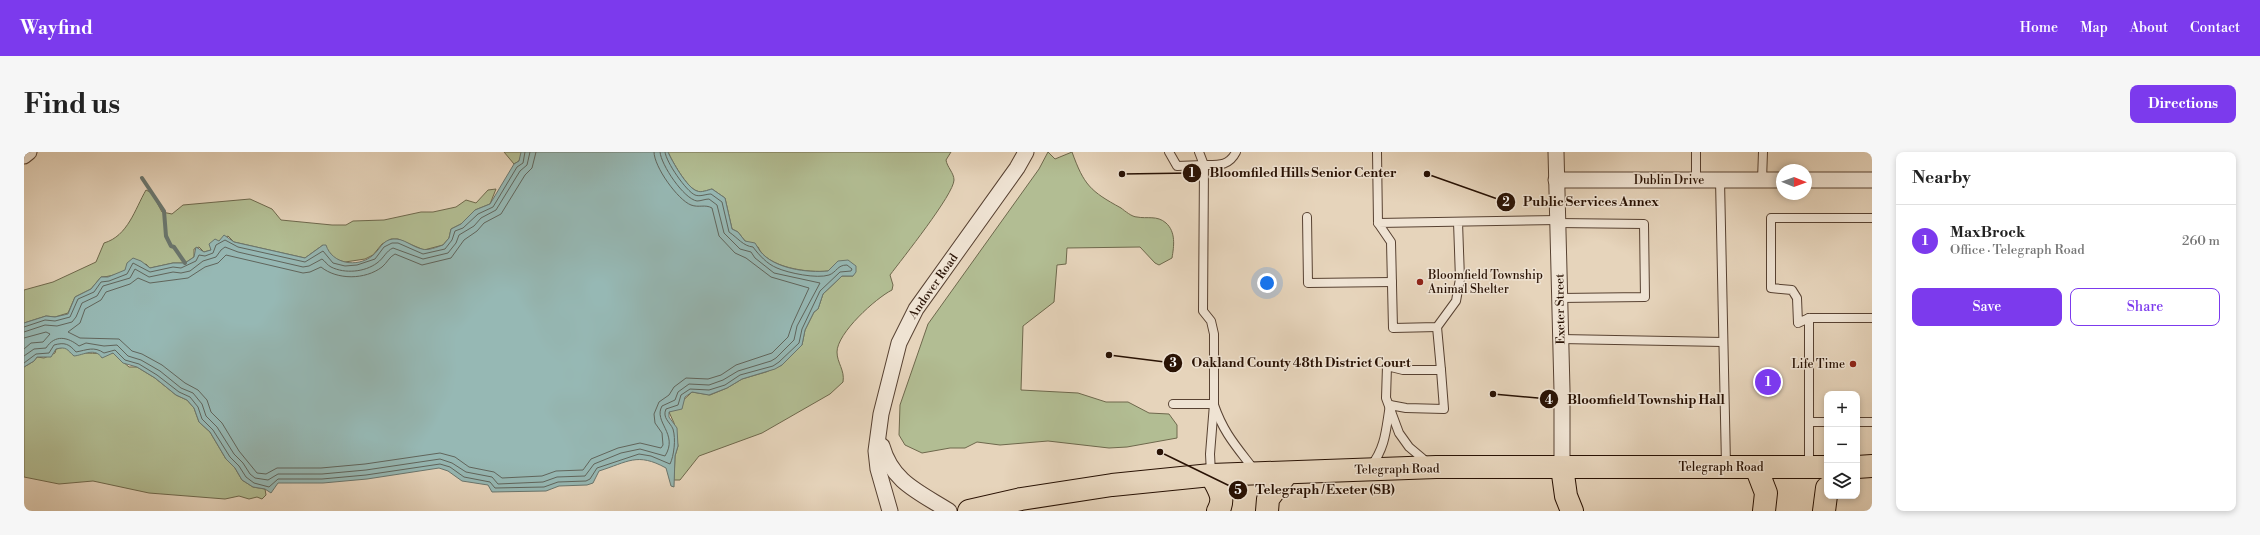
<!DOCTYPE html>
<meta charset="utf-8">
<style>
body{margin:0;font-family:"Libre Bodoni",serif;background:#f6f6f6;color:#222}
.controls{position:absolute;right:12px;bottom:12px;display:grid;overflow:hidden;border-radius:8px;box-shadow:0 2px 6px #0003}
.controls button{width:36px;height:36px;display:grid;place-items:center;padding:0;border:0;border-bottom:1px solid #e0e0e0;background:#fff;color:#222;font:20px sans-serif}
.compass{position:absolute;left:1752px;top:12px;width:36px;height:36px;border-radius:50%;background:#fff;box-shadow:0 2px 6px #0003;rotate:91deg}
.you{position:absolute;left:1243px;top:131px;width:14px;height:14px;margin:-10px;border:3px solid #fff;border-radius:50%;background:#1a73e8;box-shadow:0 0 0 6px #1a73e833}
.badge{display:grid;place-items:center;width:26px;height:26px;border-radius:50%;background:#7c3aed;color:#fff;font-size:13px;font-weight:700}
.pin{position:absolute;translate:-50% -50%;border:2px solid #fff;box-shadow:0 1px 4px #0006}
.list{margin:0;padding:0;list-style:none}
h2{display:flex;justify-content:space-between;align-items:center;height:52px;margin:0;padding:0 16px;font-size:17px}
h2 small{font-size:13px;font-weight:400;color:#767676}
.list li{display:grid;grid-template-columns:26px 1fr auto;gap:12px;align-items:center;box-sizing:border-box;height:72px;padding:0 16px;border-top:1px solid #e0e0e0}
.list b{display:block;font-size:15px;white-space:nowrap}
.list p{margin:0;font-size:13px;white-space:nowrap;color:#767676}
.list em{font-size:13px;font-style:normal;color:#767676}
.actions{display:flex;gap:8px;padding:12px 16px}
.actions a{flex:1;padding:9px 0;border:1px solid #7c3aed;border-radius:8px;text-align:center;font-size:14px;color:#7c3aed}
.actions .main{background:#7c3aed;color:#fff}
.icon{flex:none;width:22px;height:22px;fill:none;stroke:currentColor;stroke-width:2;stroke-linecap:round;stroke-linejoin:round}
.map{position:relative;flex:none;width:1848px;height:359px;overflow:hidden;border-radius:8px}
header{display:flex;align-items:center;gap:24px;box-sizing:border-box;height:56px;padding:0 20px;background:#7c3aed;color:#fff}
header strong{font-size:19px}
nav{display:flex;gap:22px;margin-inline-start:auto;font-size:14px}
.intro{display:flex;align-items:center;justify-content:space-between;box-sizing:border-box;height:96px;padding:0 24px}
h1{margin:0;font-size:28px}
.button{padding:10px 18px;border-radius:8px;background:#7c3aed;color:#fff;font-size:14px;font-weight:700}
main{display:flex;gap:24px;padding:0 24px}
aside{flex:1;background:#fff;border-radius:8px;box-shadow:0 2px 6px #0003}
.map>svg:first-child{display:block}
.green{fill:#b2bd93;stroke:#6e684c}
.water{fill:#96b8b4;stroke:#6a766e}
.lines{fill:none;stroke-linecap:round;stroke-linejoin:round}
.shore{stroke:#60655c;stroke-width:1}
.stream{stroke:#6a766e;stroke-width:4}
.lane-casing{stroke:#584232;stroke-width:10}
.street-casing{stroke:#584232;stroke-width:17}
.highway-casing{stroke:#291204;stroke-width:24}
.lane{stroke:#efe3d3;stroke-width:8}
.street{stroke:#efe3d3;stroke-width:15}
.highway{stroke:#e6d4bb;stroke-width:22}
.poi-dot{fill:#8f2418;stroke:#efe3d3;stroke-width:1.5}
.labels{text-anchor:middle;stroke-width:3;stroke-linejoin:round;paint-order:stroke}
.street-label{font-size:12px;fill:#291204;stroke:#efe3d3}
.poi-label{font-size:12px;fill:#291204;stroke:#efe3d3;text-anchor:start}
.leader{fill:none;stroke:#291204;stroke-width:1.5}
.callout-dot{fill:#291204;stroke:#efe3d3;stroke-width:1.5}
.mark-label{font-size:12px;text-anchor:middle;font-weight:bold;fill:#fff}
.callout-label{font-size:13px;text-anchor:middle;font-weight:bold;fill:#291204;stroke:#efe3d3;stroke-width:3;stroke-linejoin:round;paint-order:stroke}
</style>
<header>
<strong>Wayfind</strong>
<nav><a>Home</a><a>Map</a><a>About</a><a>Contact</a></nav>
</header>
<div class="intro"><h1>Find us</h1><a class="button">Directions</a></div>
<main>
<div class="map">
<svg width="1848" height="359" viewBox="0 0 1848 359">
<rect width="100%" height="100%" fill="#e6d4bb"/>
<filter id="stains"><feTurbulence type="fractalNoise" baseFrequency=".005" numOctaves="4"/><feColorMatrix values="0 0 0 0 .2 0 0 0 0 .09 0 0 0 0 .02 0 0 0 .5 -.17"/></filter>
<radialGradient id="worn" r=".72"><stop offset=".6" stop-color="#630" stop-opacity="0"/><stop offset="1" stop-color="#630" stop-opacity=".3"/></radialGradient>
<g class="green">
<polygon points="480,0 497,0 498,1 495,9 490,12"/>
<path d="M644,0H927L922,8C923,15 930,21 930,28C930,42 878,107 866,123L869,133L868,138C852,146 813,181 813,200C813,211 821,218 819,230L806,242L738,281L675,304L656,328H650L651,304L654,294L650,271L645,260L650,257L668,240L686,243L703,236L718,227L742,220L758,213L778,193L781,178L790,160L794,157L799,142L818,124H829L814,109L804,119C785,121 743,116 734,95L721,89L714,80L708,77L701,46L688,37C684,38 677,41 673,39C663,36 648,9 644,0Z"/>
<path d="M1024,0L1031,7L1048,0C1060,33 1066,39 1097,56C1101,59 1108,65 1113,65C1123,67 1133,63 1142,71C1152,80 1150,94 1148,106L1135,113L1131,111L1116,95L1043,96L1042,112L1033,113L1030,150L999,174L997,238L1054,241L1082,250H1104L1125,261L1145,262L1153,273V286L1103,295L1085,296L1024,289L976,293L953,290L941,296H926L898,301L881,293L875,283L876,253L904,172L1015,17Z"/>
<path d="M472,37L466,52L451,58L437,72L427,77L425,86L419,93L400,98L374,87H367L358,92L349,103L341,107L321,110L311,107L299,93L281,106L210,90L204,84L187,94V98L180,100L175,95L170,97V105L161,111H149L126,116L122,112C109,116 90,125 77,125L67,137L51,145L44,161L31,165L22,164L0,171V138L29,130L72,110L80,91C104,84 111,57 122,38L128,41L138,60L148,62L159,53L226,47L248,57L257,68L308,73H322L329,69L360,68L397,60H409L432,55L442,48L452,51L464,38Z"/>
<path d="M40,195C44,196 45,199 48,200C54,201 83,202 89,201L105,215H113L131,226L152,243L163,248L170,256L175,270L186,280L202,307L211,316L218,328L229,335L241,337L242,343L238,347L233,345L225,347L215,344L201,347L125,341L69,329L35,332L0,325V215L10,209L13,205L20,206L31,201L32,197Z"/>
</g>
<path class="water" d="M497,0H644C648,9 663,36 673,39C677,41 684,38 688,37L701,46L708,77L714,80L721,89L731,91C733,94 734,96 736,99C750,117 784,121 804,119L814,109L824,108L832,114V120L829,124H818L799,142L794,157L790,160L781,178L778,193L758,213L751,217L718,227L703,236L685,243L668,240L661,245L658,257L645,260V265L653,276L654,294L651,304L650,335L647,334L642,316C613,300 604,310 575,319L569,331L563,333L535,334L522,339L468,340L464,333L438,329L424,319L415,316L343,327L299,331H254L247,341L241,337L229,335L218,328L211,316L202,307L186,280L175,270L170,256L163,248L152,243L131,226L113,215L99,211L89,201L78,206C71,195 60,203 50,204C43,198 43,194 32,197L27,205H13L10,209L0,215V171L22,164L31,165L44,162L51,145L67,137L77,125H84L101,118L103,111L109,106L117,109L126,116L149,111H161L170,105L172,95L180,100L187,98L185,92L191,87L195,89L200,83L210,90L281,106L299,93H302C308,112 333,116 348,104C356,98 358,88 369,87C380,86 388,95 398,97C404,99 413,95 419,93L425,86L427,77L437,72L451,58L466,52L490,12L495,9Z"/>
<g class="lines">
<g class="shore">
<path d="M512,0L508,16L501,23L477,62L460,71L453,79L440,88L427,106L398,113L371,102C365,105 363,111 358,115C341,128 313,128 297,115L286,120L279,121L202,103L194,111L181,115L164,126L126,131L114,126L106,132L82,140L77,148L61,157L56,171L44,180L56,186L95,187L108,199L118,202L138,213L161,231L174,238L183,248L187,260L198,271L215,299L233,321L242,322L253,316H297L341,312L416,301L431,305L445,315L470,320L478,326L518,324L532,319L559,318L567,307L594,296L616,291L637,296L639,293L638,281L631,271L630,262L635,250L645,243L650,235L662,226L684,227L697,223L712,213L748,201L764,185L768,173L785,136L747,125L722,106L711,101L695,84L688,56C681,52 675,56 667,53C654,48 630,15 630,0"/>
<polyline points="0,175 21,168 31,169 46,165 54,147 70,140 77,130 85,129 103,122 109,111 126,120 149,115 157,116 172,109 175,103 181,104 189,101 192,93 201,88 214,95 281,110 299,99 309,111 321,114 333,113 351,107 360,95 368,91 374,91 399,102 421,97 428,88 431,79 439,76 454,62 469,55 493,15 499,11 501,0"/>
<path d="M0,180L21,173L33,174L48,170L52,165L58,151L73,144L79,134L106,126L111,117L125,125L149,120L157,121L166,119L179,109L192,105L197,98L201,95L214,100L279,115L285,114L298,107C301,109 303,113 307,115C321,122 341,120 353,111C360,106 362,99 369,96L399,107L424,101L432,91L435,83L450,74L457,66L472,58L496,19L503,13L506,0"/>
<polyline points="0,186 22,180 26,182 19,190 7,191 0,197"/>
<path d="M0,204L10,197L22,196C31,182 44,185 55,194L62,191L80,194L93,193L104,204L117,208L136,219L157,236L169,241L178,252L182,264L193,275L210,302L219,311L226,322L231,326L244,328L254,322H298L342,318L416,307L428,311L442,320L468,325L474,332L519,330L533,325L561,324L570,312L597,301L616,297L641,304C655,282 629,270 638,254L651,248L654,240L665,232L685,233L699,228L714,219L747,209L752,206L770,188L773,174L796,131L750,121L731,106L727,100L716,97L700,81L693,53L685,47C681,47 677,49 673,49C660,47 637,13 636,0"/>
<path d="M0,211L12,202L25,201L30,193C41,190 45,192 52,200C63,198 70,194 80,201L91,198L101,208L115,212L133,223L155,240L166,245L174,255L178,267L189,278L206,305L215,314L222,325L230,331L245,335L254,327H298L342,323L416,312L426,315L440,325L466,330L471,336L520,335L534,330L562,329L566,327L573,316L615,302L627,304L646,312C650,304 652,287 649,277C646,270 638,266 642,257L654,253L657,243L666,237L685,238L701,233L716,223L749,214L755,210L775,191L778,177L796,139L816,120L827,119L828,117L823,113C813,113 813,120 805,123C793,127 764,121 753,116C743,112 735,103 729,95C719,94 714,86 705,80L698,50L687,42C682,42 676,45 671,43C662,39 642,10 641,0"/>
</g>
<polyline class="stream" points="118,26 140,59 142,84 147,94 150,95 161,111"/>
<defs>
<g id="lane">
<polyline points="1145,0 1153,14 1180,13 1179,159 1187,169 1190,182 1190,252 1186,302 1187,322"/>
<path d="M1175,0L1180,13C1195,13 1205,14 1212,0"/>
<polyline points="1353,0 1354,71"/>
<polyline points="1672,28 1672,0"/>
<polyline points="1696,28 1702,313"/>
<polyline points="1738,28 1739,0"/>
<polyline points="1283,65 1284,131 1368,130"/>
<polyline points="1434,70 1436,127 1432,149 1413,175 1369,176 1367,90 1354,71 1534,68"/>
<polyline points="1534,71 1620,72 1621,145 1536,146"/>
<polyline points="1785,166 1774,171 1773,146 1768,138 1747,136 1747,66 1848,66"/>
<polyline points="1413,175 1417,218"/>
<polyline points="1537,187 1699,190"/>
<polyline points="1149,252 1190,252"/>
<path d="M1190,253C1200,282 1213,295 1231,319"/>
<polyline points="1366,253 1382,256 1420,257 1417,218 1379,218 1363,214 1362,246 1375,281 1385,295 1404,311"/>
<polyline points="1785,270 1803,270"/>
<polyline points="1833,270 1848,270"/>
<path d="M1347,314C1362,295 1362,276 1366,253"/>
<polyline points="1785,314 1785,166 1848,166"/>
</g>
<g id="street">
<polyline points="1532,0 1538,238 1538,315"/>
<polyline points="0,4 5,0"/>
<polyline points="1532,28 1758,28"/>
<polyline points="1782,28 1848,28"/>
<path d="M858,294C868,330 895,340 925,359"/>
<polyline points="866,359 854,317 852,299 857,262 875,191 892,157 993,16 1002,0"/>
</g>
<g id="highway">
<polyline points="1538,315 1542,344 1548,359"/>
<polyline points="1732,315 1742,341 1740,359"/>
<polyline points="1833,315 1848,314"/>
<path d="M1187,323C1194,336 1202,346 1194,359"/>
<polyline points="945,359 997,347 1088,333 1187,323 1412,315 1803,315"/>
<polyline points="1243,359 1244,347 1263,321"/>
<polyline points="1800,359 1803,336"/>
</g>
</defs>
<use href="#lane" class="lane-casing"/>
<use href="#street" class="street-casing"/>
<use href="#highway" class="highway-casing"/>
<use href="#lane" class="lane"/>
<use href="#street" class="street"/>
<use href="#highway" class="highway"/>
</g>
<g class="poi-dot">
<circle cx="1396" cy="130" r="4"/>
<circle cx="1829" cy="212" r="4"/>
</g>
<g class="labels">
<g class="street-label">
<text x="1645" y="32">Dublin Drive</text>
<text transform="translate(909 134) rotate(-55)" y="4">Andover Road</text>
<text transform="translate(1536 157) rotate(-91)" y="4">Exeter Street</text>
<text x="1697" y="319">Telegraph Road</text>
<text transform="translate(1373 317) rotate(-1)" y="4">Telegraph Road</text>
</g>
<g class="poi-label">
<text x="1404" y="127">Bloomfield Township<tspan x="1404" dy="14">Animal Shelter</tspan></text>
<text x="1821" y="216" text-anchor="end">Life Time</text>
</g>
</g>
<path class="leader" d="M1098 22L1168 21M1403 22L1482 50M1085 203L1149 211M1469 242L1525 247M1136 300L1214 338"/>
<g class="callout-dot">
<circle cx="1098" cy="22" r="4"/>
<circle cx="1403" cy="22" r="4"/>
<circle cx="1085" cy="203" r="4"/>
<circle cx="1469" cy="242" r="4"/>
<circle cx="1136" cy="300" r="4"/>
<circle cx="1168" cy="21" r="10"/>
<circle cx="1482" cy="50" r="10"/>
<circle cx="1149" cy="211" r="10"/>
<circle cx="1525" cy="247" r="10"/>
<circle cx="1214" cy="338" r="10"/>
</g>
<g class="mark-label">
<text x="1168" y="25">1</text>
<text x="1482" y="54">2</text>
<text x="1149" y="215">3</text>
<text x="1525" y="252">4</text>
<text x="1214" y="342">5</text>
</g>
<g class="callout-label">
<text x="1279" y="25">Bloomfiled Hills Senior Center</text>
<text x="1567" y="54">Public Services Annex</text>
<text x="1277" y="215">Oakland County 48th District Court</text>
<text x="1622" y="252">Bloomfield Township Hall</text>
<text x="1301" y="342">Telegraph / Exeter (SB)</text>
</g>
<rect width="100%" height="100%" filter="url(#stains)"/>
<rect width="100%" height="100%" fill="url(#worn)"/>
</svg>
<div class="controls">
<button>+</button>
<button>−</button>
<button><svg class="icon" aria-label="layers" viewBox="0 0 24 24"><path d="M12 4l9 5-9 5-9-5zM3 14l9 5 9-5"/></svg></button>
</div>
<svg class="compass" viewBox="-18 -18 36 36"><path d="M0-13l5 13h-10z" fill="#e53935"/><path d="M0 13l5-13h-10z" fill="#767676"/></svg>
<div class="you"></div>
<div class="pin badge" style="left:1744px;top:230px">1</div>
</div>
<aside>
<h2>Nearby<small></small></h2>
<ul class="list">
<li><span class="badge">1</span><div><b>MaxBrock</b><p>Office · Telegraph Road</p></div><em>260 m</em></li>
</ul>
<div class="actions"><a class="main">Save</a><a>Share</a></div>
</aside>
</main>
